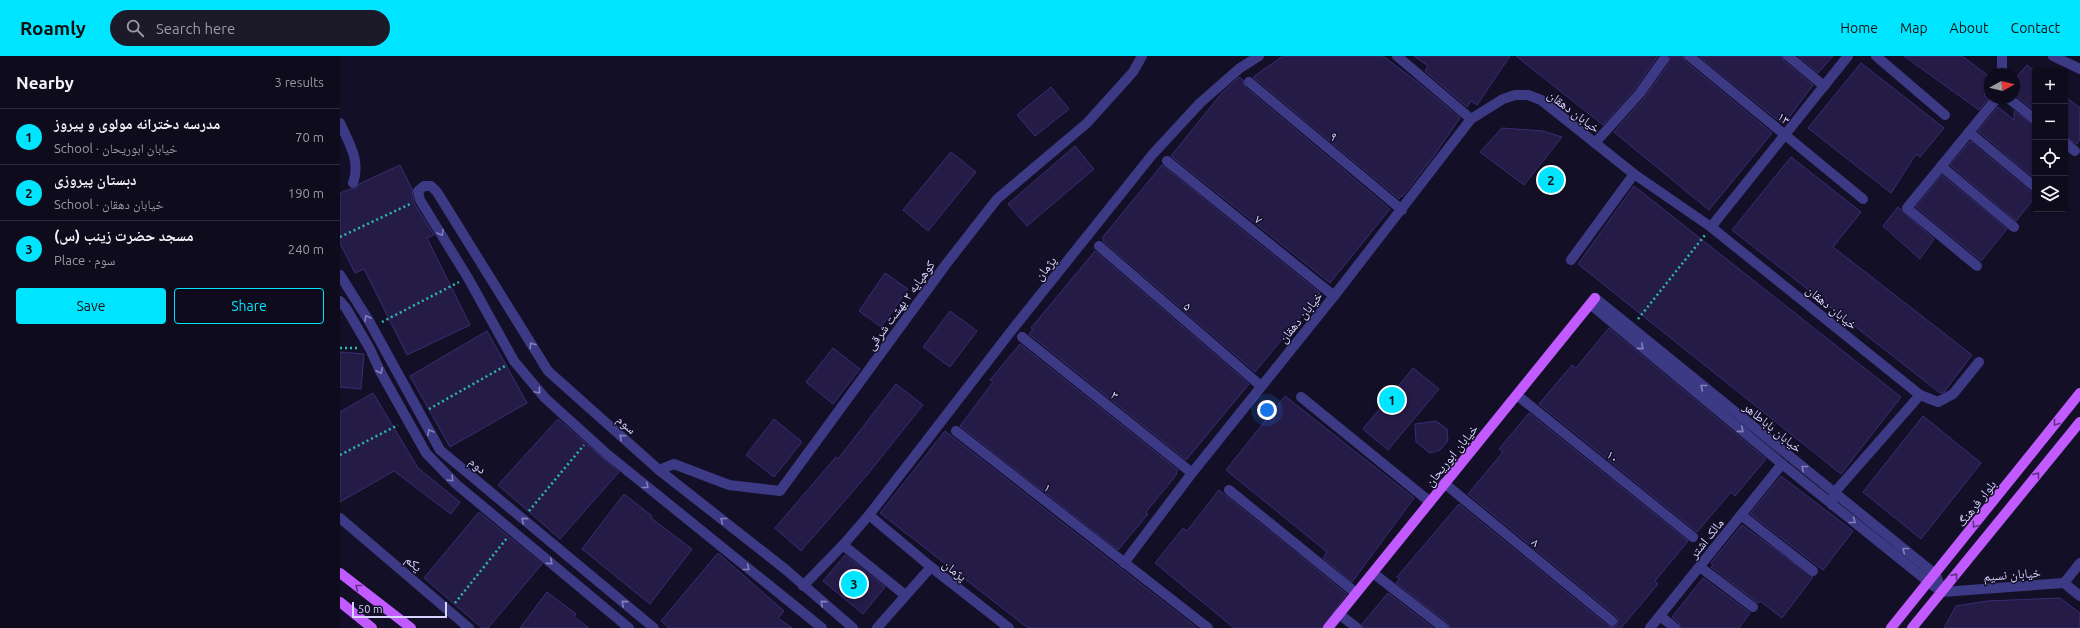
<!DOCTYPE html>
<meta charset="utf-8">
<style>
body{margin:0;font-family:Ubuntu,"Noto Naskh Arabic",sans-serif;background:#1c1929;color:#f1f3f6}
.controls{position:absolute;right:12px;top:12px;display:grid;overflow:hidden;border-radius:4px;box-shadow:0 1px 3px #0004}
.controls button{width:36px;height:36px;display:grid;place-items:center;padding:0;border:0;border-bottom:1px solid #2e2b3b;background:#0e0b1c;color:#f1f3f6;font:20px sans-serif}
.compass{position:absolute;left:1644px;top:12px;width:36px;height:36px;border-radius:50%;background:#0e0b1c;box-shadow:0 1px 3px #0004;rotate:82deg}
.scale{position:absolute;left:12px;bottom:10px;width:95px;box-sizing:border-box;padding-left:4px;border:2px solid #d9d4ff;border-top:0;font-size:11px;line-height:14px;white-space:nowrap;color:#d9d4ff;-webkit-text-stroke:3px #130f26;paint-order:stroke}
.you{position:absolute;left:927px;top:354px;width:14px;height:14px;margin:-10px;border:3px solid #fff;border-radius:50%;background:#1a73e8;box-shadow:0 0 0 6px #1a73e833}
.badge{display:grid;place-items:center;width:26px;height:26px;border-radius:50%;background:#00e5ff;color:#111;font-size:13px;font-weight:700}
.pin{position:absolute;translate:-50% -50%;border:2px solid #fff;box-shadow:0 1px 4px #0006}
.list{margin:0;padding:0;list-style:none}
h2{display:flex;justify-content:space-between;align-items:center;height:52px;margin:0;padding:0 16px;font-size:17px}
h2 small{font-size:13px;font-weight:400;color:#9b9ba3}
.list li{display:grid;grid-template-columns:26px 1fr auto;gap:12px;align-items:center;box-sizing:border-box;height:56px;padding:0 16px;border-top:1px solid #2e2b3b}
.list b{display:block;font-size:15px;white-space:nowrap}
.list p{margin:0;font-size:13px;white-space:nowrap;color:#9b9ba3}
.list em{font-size:13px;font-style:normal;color:#9b9ba3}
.actions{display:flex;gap:8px;padding:12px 16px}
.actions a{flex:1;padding:9px 0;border:1px solid #00e5ff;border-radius:4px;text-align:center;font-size:14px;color:#00e5ff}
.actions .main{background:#00e5ff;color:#111}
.icon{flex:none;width:22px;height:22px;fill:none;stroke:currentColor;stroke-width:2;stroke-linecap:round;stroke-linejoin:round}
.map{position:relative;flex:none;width:1740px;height:572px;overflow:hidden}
header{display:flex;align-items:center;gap:24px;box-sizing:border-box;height:56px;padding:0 20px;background:#00e5ff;color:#111}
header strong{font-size:19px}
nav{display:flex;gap:22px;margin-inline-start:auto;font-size:14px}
.search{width:280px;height:36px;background:#1c1929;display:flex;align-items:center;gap:10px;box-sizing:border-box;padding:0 14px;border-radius:22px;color:#9b9ba3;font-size:15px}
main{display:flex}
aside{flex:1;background:#0e0b1c}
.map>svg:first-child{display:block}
.building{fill:#241b47;stroke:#3b2d73}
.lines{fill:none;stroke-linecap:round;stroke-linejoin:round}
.path{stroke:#2fb8b0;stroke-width:2.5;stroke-dasharray:2 3;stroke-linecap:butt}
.minor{stroke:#3d3a85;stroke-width:10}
.major{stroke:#c25bff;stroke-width:10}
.oneway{stroke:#837fbc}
.oneway2{stroke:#623188}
.labels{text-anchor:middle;stroke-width:3;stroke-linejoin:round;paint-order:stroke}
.street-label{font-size:13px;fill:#d9d4ff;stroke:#130f26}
</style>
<header>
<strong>Roamly</strong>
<div class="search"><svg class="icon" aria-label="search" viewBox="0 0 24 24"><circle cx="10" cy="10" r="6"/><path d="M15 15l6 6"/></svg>Search here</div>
<nav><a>Home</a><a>Map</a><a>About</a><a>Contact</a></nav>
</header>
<main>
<aside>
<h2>Nearby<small>3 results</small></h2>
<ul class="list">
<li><span class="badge">1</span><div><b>مدرسه دخترانه مولوی و پیروز</b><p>School · خیابان ابوریحان</p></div><em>70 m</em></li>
<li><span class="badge">2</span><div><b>دبستان پیروزی</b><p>School · خیابان دهقان</p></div><em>190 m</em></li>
<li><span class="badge">3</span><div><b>مسجد حضرت زینب (س)</b><p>Place · سوم</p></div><em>240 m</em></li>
</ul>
<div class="actions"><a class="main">Save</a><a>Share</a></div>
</aside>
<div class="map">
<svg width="1740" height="572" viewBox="0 0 1740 572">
<rect width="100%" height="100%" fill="#130f26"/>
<g class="building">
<polygon points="943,0 1043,0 1076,25 1120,62 1093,101 1062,141 1061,140 1059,143 913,21"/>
<polygon points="1074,0 1170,0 1137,49 1131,45 1127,51 1085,15 1088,10"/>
<polygon points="1176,0 1318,0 1295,33 1263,69"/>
<polygon points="1330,0 1343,0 1345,5 1432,77 1369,154 1274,76 1305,41 1329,7"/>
<polygon points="1359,0 1442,0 1444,5 1473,29 1444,68 1441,65 1440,66"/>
<polygon points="1458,0 1493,0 1478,17"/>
<polygon points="1564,0 1622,0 1650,21 1650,32 1644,39 1648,43 1639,54"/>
<polygon points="1521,7 1604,72 1580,101 1576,98 1551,137 1468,72"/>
<polygon points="1687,9 1695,15 1695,55 1674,38 1674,24"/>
<polygon points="899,21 903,24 905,31 1050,153 990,227 831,100 881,38"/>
<polygon points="711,31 729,53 695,80 677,59"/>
<polygon points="1725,40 1740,52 1740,84 1737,88 1725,81"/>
<polygon points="1658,51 1674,64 1674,55 1695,69 1695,123 1638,75"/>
<polygon points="1162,72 1203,75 1222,81 1184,129 1140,96"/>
<polygon points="1630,85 1691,136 1695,137 1695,141 1676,165 1610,109"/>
<polygon points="735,90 754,113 687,170 668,148"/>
<polygon points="611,96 636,116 588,175 563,154"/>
<polygon points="1451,101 1521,156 1493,191 1632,299 1604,336 1600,337 1392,174"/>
<polygon points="60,109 72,133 74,147 94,179 87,182 130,269 67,299 24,213 15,217 0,187 0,137 10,133 15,133 19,128"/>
<polygon points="822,109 980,237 915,316 763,185 764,184 762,182"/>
<polygon points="1602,119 1667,173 1641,205 1576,151"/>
<polygon points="1294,130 1561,341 1501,418 1238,208"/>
<polygon points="1558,151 1594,183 1580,203 1543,170"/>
<polygon points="755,195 909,328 846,404 689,278 693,273 691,272"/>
<polygon points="545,217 568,233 541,271 519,255"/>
<polygon points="610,255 637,275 610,311 583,291"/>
<polygon points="1269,272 1426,403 1395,440 1391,436 1357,476 1199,348 1232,309 1236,312"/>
<polygon points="147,275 187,347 110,391 70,320"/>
<polygon points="680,288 838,414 836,417 837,418 806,456 808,458 778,494 620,370 653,326 650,324"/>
<polygon points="493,292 520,313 493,348 466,326"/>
<polygon points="0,296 24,298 21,333 0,331"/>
<polygon points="1073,312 1099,333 1048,394 1023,373"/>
<polygon points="556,328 583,349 527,419 461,495 435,472 496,401 498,403"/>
<polygon points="33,337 78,412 120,446 111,458 54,415 0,446 0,356"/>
<polygon points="945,340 1074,442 1012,526 983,502 987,496 886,414"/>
<polygon points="1189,357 1348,485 1315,525 1318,528 1281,572 1110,572 1108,567 1056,527 1060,523 1057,521 1119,448 1268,570 1274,571 1277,569 1278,563 1276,560 1128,438 1163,396 1159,393"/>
<polygon points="1583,360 1641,407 1581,483 1523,436"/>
<polygon points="218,363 279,416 220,483 158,429"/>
<polygon points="434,363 462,386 434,421 406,399"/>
<polygon points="1096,365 1107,373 1108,385 1100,394 1090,397 1076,386 1075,368"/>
<polygon points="605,375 780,512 857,572 688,572 540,457"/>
<polygon points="1441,420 1513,475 1483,514 1410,458"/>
<polygon points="879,434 1007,538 982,572 894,572 815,507 843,472 847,475"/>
<polygon points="284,438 312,460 311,462 352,493 310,548 242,493"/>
<polygon points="139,456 202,508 148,572 142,572 84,522"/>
<polygon points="1402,469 1473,521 1442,562 1420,545 1418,547 1371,511 1373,509 1371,507"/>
<polygon points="378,497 444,555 438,562 452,572 329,572 321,565"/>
<polygon points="505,499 545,531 523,558 483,525"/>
<polygon points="1363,522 1410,557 1399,572 1341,572 1339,567 1332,561"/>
<polygon points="207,536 236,558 234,561 249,572 180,572"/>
<polygon points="1048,537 1093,572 1023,572 1022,568"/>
<polygon points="1720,542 1740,557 1740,572 1604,572 1616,550 1647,545"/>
</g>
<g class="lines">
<g class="path">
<polyline points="0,181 70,148"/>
<polyline points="1298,263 1365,179"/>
<polyline points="42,266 119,226"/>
<polyline points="0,292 18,292"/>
<polyline points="89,353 165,310"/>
<polyline points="0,399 58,369"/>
<polyline points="189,455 244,389"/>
<polyline points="115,547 167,482"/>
</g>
<g class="minor">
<polyline points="1057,0 1131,63"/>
<polyline points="1349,0 1523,143"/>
<polyline points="1448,0 1484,30"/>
<polyline points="1536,0 1605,59"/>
<polyline points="1713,0 1740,13"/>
<polyline points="1662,18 1662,0"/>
<polyline points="909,26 1062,154"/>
<polyline points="1668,42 1695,63"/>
<path d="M0,67C9,87 21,105 13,127"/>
<polyline points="1629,76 1695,131"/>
<polyline points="1255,87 1300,37 1324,3"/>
<polyline points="1725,87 1735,95"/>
<polyline points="827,105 994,240"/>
<polyline points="1601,110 1674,171"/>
<polyline points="1371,171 1508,0"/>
<polyline points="759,190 921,330"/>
<polyline points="1231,204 1294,118"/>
<polyline points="1637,210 1567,152 1657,42"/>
<polyline points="0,219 29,265 100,394 314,572"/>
<polyline points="1255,242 1596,519 1602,536"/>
<polyline points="0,245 6,252 30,293 40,315 86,397 116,428 289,572"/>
<polyline points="1250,248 1442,408 1595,531"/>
<polyline points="682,281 852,417"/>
<polyline points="1177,339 1353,481"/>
<polyline points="1580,339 1598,346 1613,338 1639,306"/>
<polyline points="961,341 1090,446"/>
<polyline points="616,375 868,572"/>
<polyline points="319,414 334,408 389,429 440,435 607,207 657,143 747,67 793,16 802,0"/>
<polyline points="1104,427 1272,565"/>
<polyline points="889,434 1016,537"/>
<polyline points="529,459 591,511 669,572"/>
<polyline points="1401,459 1473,515"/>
<polyline points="0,462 129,572"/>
<polyline points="503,489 565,539"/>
<polyline points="784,507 852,417 994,240 1131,63 1163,43 1175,39 1188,39 1201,44 1294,118 1371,171 1580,339 1494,437 1492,449"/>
<polyline points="1360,511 1413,551"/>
<polyline points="1033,517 1104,572"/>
<polyline points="1724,527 1740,507"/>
<polyline points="463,530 503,489 529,459 672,274 812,99 860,47 900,12 919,0"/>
<polyline points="1602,536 1724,527 1740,540"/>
<polyline points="999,558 1017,572"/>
<polyline points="1320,560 1335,572"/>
<polyline points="482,572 268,399 205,342 174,305 128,222 80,144 78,135 84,130 91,130 97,136 208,315 319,414 445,513 513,572"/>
<polyline points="537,572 591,511"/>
<polyline points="1310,572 1442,408"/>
</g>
<g class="major">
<polyline points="0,517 71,572"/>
<polyline points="0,546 32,572"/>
<polyline points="988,572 1255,242"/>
<polyline points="1551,572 1740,337"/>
<polyline points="1572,572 1740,366"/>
</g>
</g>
<defs><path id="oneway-chevron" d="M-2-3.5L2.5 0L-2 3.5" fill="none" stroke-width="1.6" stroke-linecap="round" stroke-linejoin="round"/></defs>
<g class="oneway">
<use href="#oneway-chevron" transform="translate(101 177) rotate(59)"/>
<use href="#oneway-chevron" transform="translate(27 262) rotate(-121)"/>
<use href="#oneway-chevron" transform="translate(192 289) rotate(-122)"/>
<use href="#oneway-chevron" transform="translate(1301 291) rotate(40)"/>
<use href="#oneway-chevron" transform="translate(40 315) rotate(64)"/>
<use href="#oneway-chevron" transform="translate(1363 331) rotate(-141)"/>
<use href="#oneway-chevron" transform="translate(198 335) rotate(50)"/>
<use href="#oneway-chevron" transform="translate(1401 374) rotate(40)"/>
<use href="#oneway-chevron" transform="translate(90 376) rotate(-119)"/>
<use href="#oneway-chevron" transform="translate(282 381) rotate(-138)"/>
<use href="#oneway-chevron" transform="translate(1464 412) rotate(-141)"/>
<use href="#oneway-chevron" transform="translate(111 423) rotate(46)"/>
<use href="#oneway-chevron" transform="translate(306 430) rotate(39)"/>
<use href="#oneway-chevron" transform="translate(184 464) rotate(-140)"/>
<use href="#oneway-chevron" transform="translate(383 464) rotate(-142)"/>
<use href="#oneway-chevron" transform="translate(1513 465) rotate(38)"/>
<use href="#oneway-chevron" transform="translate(1565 494) rotate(-141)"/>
<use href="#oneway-chevron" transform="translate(210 506) rotate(40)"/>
<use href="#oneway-chevron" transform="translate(407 512) rotate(39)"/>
<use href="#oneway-chevron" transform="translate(284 547) rotate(-140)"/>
<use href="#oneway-chevron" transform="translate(483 547) rotate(-139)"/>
</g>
<g class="oneway2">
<use href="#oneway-chevron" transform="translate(1716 367) rotate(128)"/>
<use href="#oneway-chevron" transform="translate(1697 419) rotate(-51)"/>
<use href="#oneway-chevron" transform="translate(1635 469) rotate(128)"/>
<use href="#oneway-chevron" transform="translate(1615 520) rotate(-51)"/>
<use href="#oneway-chevron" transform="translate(18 531) rotate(-142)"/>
</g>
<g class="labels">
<g class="street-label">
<text transform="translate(1234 55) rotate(37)" y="5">خیابان دهقان</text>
<text transform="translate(1444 62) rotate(40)" y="5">۱۳</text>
<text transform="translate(994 80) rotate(40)" y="5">۹</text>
<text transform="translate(919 163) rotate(39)" y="5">۷</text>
<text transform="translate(705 212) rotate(-51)" y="5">پژمان</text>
<text transform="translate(560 249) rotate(-54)" y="5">کوهپایه ۲ بهشت شرقی</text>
<text transform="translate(848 250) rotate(41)" y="5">۵</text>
<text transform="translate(1492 251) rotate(39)" y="5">خیابان دهقان</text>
<text transform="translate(960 261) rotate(-51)" y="5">خیابان دهقان</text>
<text transform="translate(775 339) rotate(39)" y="5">۳</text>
<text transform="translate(287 368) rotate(42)" y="5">سوم</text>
<text transform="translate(1433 371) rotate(39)" y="5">خیابان باباطاهر</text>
<text transform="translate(1111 399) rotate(-51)" y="5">خیابان ابوریحان</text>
<text transform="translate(1273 400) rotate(39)" y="5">۱۰</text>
<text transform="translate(138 409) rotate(40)" y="5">دوم</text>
<text transform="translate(708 431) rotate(38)" y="5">۱</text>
<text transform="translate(1636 447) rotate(-52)" y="5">بلوار فرهنگ</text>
<text transform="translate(1366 482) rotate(-51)" y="5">مالک اشتر</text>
<text transform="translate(1196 486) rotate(39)" y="5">۸</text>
<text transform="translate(74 507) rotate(41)" y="5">یکم</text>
<text transform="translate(615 514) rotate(38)" y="5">پژمان</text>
<text transform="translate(1672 518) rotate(-4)" y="5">خیابان نسیم</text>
</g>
</g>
</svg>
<div class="controls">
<button>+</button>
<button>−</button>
<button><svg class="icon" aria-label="locate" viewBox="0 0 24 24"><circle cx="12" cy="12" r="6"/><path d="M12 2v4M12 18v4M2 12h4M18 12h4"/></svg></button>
<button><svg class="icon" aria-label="layers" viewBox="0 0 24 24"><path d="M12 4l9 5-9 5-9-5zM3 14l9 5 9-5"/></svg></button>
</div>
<svg class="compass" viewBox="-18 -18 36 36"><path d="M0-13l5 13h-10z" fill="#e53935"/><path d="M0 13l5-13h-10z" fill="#9b9ba3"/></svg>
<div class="scale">50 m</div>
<div class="you"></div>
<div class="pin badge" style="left:1052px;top:344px">1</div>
<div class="pin badge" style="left:1211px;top:124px">2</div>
<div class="pin badge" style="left:514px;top:528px">3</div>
</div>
</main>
